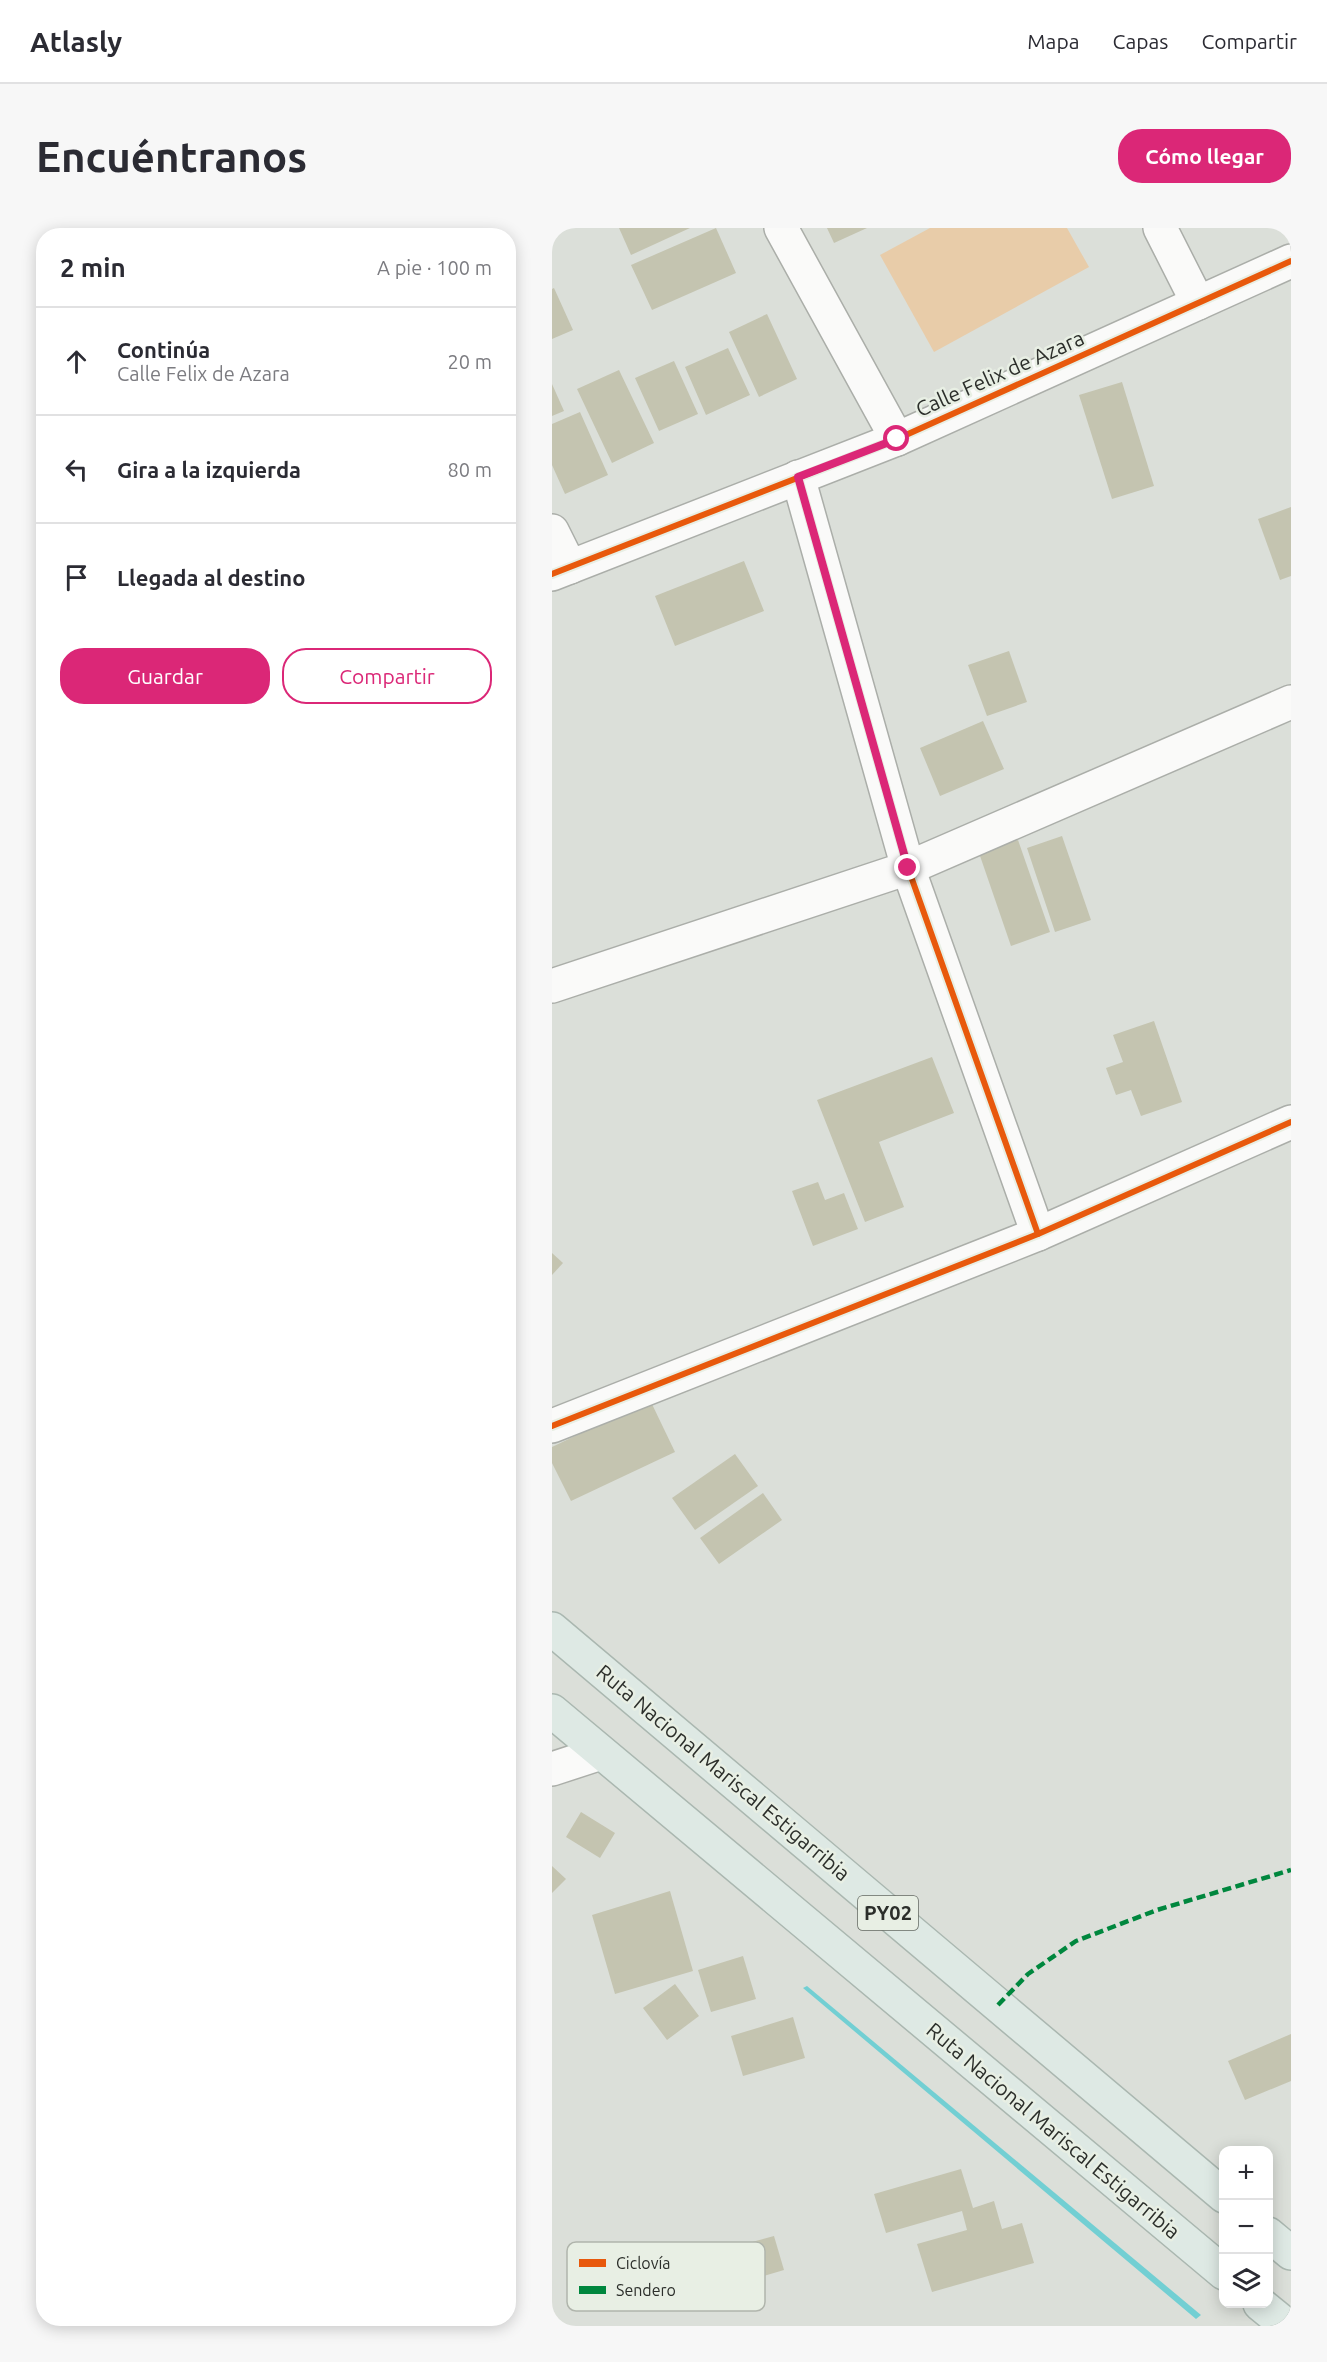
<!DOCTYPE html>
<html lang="es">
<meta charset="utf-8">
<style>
body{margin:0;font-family:Ubuntu,sans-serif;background:#f7f7f7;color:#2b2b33}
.controls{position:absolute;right:18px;bottom:18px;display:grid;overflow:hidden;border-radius:12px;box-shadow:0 3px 15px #0003}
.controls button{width:54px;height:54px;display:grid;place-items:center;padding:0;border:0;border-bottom:2px solid #e1e1e2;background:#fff;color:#2b2b33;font:30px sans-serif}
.stop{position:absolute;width:18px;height:18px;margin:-14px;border:4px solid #db2777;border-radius:50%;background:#fff}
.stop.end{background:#db2777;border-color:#fff;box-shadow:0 2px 6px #0008}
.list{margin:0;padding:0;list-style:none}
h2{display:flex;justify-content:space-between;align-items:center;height:78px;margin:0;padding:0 24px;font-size:26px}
h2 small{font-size:20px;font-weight:400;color:#7c7c81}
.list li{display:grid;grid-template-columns:39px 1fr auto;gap:18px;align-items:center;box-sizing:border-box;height:108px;padding:0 24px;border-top:2px solid #e1e1e2}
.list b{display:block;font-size:22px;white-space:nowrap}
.list p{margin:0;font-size:20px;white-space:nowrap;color:#7c7c81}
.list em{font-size:20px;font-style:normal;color:#7c7c81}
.actions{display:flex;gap:12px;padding:18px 24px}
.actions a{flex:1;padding:14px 0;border:2px solid #db2777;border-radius:24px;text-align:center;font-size:21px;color:#db2777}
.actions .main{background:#db2777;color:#fff}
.icon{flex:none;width:33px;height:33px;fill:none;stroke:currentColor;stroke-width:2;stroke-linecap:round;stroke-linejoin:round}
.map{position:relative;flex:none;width:739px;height:2098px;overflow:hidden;border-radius:24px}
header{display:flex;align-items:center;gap:36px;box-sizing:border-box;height:84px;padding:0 30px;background:#fff;border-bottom:2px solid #e1e1e2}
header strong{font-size:28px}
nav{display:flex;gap:33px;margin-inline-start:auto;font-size:21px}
.intro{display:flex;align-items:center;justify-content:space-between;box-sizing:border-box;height:144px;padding:0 36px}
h1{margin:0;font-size:42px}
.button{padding:15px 27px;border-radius:24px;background:#db2777;color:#fff;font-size:21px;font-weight:700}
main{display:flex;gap:36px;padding:0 36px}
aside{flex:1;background:#fff;border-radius:24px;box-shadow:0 3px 15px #0003}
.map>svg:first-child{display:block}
.green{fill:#e8cca9}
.water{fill:#72cfd3}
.building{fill:#c4c4b0}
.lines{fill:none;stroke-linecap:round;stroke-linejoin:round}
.street-casing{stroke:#abaea9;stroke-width:36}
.highway-casing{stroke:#aab7b0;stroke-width:36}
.street{stroke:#fafaf9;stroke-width:33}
.highway{stroke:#dee9e4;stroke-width:33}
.quiet{stroke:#00873e;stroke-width:4.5;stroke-dasharray:9 4.5;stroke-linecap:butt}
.cycleway-casing{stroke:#e8efe4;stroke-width:10}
.cycleway{stroke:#e8590c;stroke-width:6}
.route{stroke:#db2777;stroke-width:8}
.labels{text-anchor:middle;stroke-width:5;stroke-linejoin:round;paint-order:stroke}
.shield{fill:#e8efe4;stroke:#646962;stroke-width:1.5}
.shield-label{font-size:20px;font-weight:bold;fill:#2c2f2b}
.street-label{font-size:21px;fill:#2c2f2b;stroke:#e8efe4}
.key{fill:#e8efe4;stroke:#b0b5ac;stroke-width:1.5}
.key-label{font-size:16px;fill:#2c2f2b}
</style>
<header>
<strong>Atlasly</strong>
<nav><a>Mapa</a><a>Capas</a><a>Compartir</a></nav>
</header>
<div class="intro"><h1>Encuéntranos</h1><a class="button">Cómo llegar</a></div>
<main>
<aside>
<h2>2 min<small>A pie · 100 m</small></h2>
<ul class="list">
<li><svg class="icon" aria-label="ahead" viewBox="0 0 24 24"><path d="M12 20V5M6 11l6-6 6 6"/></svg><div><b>Continúa</b><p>Calle Felix de Azara</p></div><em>20 m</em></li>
<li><svg class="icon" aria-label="left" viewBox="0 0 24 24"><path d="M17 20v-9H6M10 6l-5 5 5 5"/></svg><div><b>Gira a la izquierda</b></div><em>80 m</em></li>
<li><svg class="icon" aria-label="arrive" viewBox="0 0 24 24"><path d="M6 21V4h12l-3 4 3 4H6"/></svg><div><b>Llegada al destino</b></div></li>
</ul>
<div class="actions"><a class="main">Guardar</a><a>Compartir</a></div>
</aside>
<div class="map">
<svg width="739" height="2098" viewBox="0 0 739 2098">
<rect width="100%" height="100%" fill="#dbdfd9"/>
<polygon class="green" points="378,0 515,0 537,39 382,124 328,27"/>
<polygon class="water" points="255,1758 649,2087 644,2091 251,1760"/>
<g class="building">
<polygon points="67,0 138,0 79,27"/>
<polygon points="164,0 184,45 100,82 79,37"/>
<polygon points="275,0 315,0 282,15"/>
<polygon points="2,60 21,102 0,111 0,61"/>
<polygon points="215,86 245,151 207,169 177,104"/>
<polygon points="176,120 198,167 154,187 133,139"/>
<polygon points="122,133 146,186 107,203 83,150"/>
<polygon points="67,142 102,215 60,235 25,161"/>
<polygon points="570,154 602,258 560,271 527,167"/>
<polygon points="0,156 12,183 0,188"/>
<polygon points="28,184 56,247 13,266 0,237 0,196"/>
<polygon points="739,279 739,348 728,352 706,291"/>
<polygon points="192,333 212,383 123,418 103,368"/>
<polygon points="457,423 475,474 435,488 416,437"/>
<polygon points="431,493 452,541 388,568 368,520"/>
<polygon points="510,608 539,692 503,704 475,620"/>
<polygon points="466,612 498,704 459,718 427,625"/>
<polygon points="602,793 630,874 589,888 579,862 564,867 554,840 571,834 561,807"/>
<polygon points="380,829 402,885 327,914 352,979 313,994 265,872"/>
<polygon points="266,954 273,972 292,965 306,1001 261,1018 240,963"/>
<polygon points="0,1025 11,1035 0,1047"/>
<polygon points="98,1172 123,1224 19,1273 0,1235 0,1219"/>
<polygon points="183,1226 206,1258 143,1302 120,1270"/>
<polygon points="211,1265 230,1292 167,1336 148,1310"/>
<polygon points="29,1584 63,1605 48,1630 14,1609"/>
<polygon points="0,1638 14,1651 0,1665"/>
<polygon points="118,1663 141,1743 63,1766 40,1687"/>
<polygon points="191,1728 204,1771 159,1784 146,1742"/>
<polygon points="123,1756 147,1788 115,1812 91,1780"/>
<polygon points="241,1789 253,1830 191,1848 179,1808"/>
<polygon points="739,1806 739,1853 693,1872 676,1833"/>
<polygon points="409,1941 421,1980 442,1973 450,2001 470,1995 482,2035 380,2064 365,2016 415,2002 410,1983 334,2005 322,1966"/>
<polygon points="222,2008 232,2042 191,2054 182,2019"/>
</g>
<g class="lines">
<defs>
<g id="street">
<polyline points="229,0 345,211"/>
<polyline points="608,0 646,75"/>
<polyline points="246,249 356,640 486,1006"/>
<polyline points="0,303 18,339"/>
<polyline points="0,346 345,211 739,33"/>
<polyline points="0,758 356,640 739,474"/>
<polyline points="0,1198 486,1006 739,894"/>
<polyline points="0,1541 49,1525"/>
</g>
<g id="highway">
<polyline points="0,1401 672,1968"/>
<polyline points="0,1483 672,2045"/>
<polyline points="716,2006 739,2025"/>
<polyline points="708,2076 735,2098"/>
</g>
</defs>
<use href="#street" class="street-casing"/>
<use href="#highway" class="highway-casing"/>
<use href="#street" class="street"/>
<use href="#highway" class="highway"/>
<polyline class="quiet" points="446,1777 476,1746 524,1713 605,1682 739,1642"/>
<defs>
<g id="cycleway">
<polyline points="246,249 356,640 486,1006"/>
<polyline points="0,346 345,211 739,33"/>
<polyline points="0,1198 486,1006 739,894"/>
</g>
</defs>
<use href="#cycleway" class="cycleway-casing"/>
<use href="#cycleway" class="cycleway"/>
</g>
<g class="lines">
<polyline class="route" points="345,211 246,249 356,640"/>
</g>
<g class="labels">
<rect class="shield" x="306" y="1668" width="60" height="34" rx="4.5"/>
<g class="shield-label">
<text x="336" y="1692">PY02</text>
</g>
<g class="street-label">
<text transform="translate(448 146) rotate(-24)" y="7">Calle Felix de Azara</text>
<text transform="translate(171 1545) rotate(40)" y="7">Ruta Nacional Mariscal Estigarribia</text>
<text transform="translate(501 1903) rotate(40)" y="7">Ruta Nacional Mariscal Estigarribia</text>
</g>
</g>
<rect x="15" y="2014" width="198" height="69" rx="9" class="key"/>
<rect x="27" y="2031" width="27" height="8" fill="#e8590c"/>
<rect x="27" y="2058" width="27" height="8" fill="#00873e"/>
<g class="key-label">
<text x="64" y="2041">Ciclovía</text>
<text x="64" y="2068">Sendero</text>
</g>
</svg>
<div class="controls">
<button>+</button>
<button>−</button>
<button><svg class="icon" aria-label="layers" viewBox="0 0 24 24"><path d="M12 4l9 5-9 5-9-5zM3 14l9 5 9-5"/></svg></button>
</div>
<div class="stop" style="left:345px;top:211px"></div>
<div class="stop end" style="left:356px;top:640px"></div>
</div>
</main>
